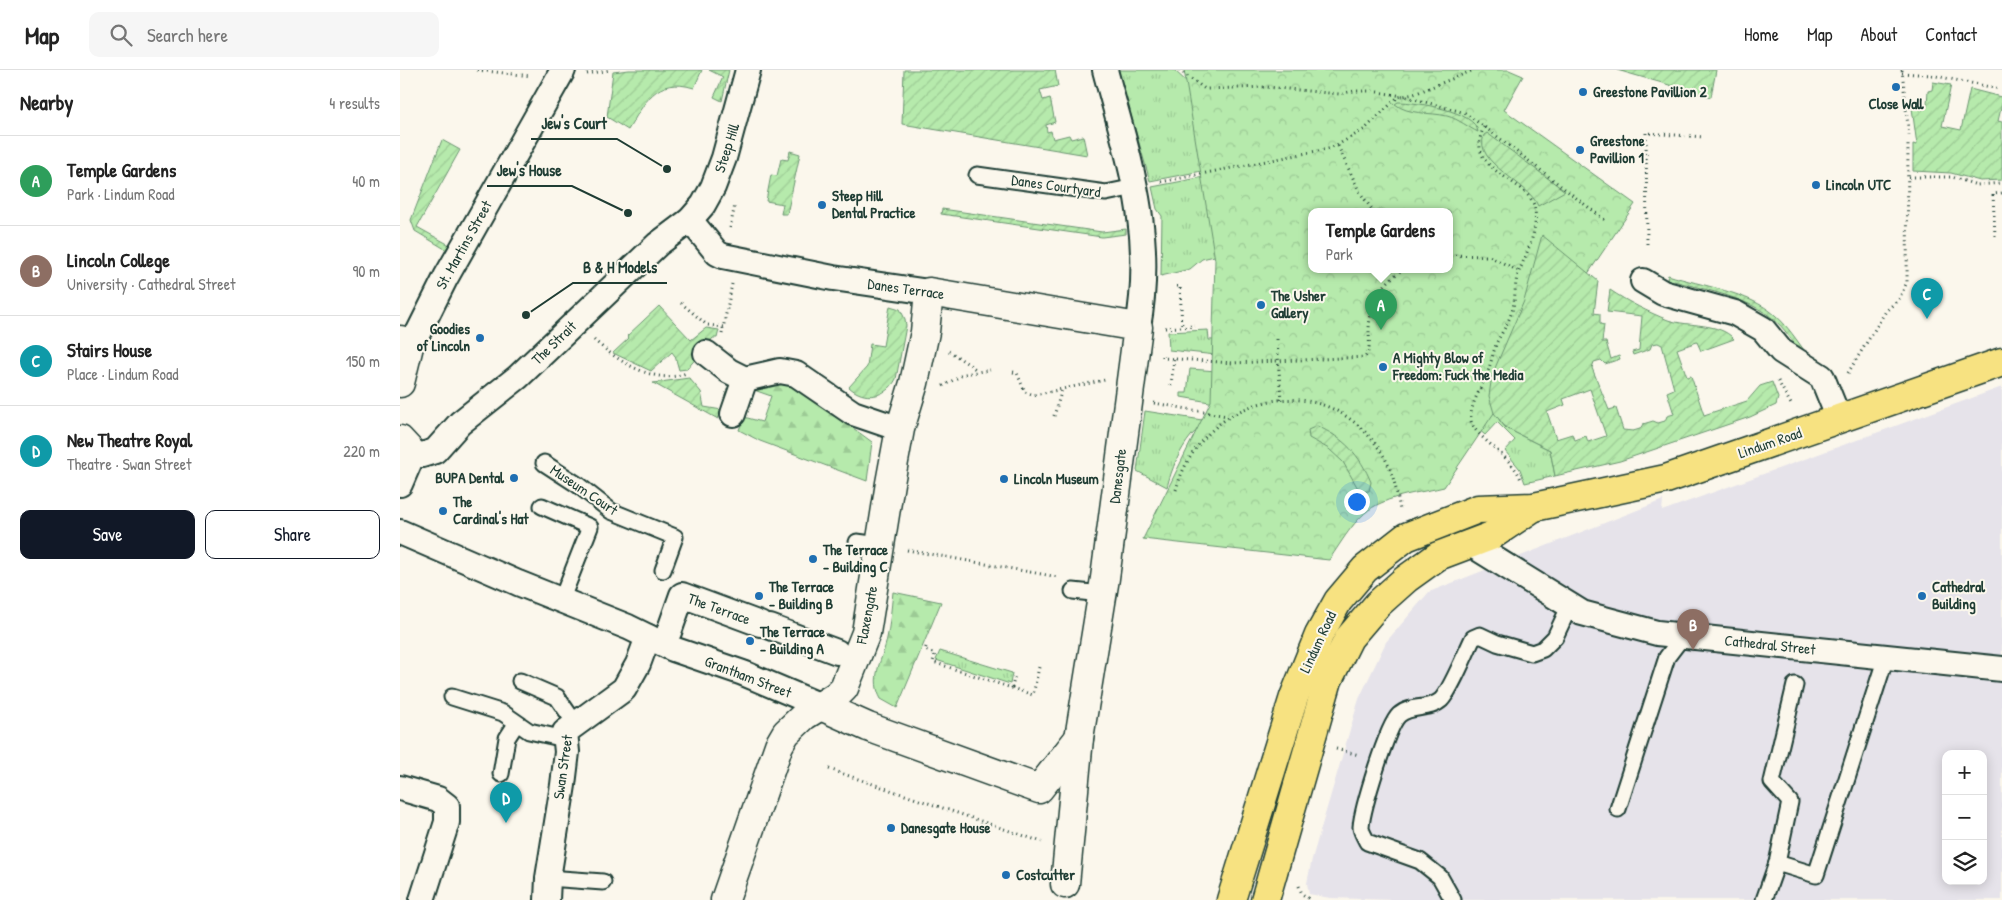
<!DOCTYPE html>
<meta charset="utf-8">
<style>
body{margin:0;font-family:"Patrick Hand",sans-serif;background:#f6f6f6;color:#222}
.controls{position:absolute;right:15px;bottom:15px;display:grid;overflow:hidden;border-radius:10px;box-shadow:0 2px 12px #0003}
.controls button{width:45px;height:45px;display:grid;place-items:center;padding:0;border:0;border-bottom:1px solid #e0e0e0;background:#fff;color:#222;font:25px sans-serif}
.you{position:absolute;left:956px;top:431px;width:18px;height:18px;margin:-12px;border:4px solid #fff;border-radius:50%;background:#1a73e8;box-shadow:0 0 0 8px #1a73e833}
.badge{display:grid;place-items:center;width:32px;height:32px;border-radius:50%;background:#111827;color:#fff;font-size:16px;font-weight:700}
.pin{position:absolute;translate:-50% -41px;filter:drop-shadow(0 1px 2px #0008)}
.pin::after{content:'';position:absolute;top:26px;width:18px;height:15px;background:inherit;clip-path:polygon(0 0,100% 0,50% 100%)}
.popup{position:absolute;left:908px;top:138px;width:145px;height:65px;box-sizing:border-box;display:grid;place-content:center;border-radius:10px;background:#fff;filter:drop-shadow(0 1px 4px #0005);font-size:16px;white-space:nowrap;color:#767676}
.popup b{font-size:19px;color:#222}
.popup::after{content:'';position:absolute;left:50%;top:100%;margin-left:-10px;border:10px solid transparent;border-top-color:#fff}
.list{margin:0;padding:0;list-style:none}
h2{display:flex;justify-content:space-between;align-items:center;height:65px;margin:0;padding:0 20px;font-size:21px}
h2 small{font-size:16px;font-weight:400;color:#767676}
.list li{display:grid;grid-template-columns:32px 1fr auto;gap:15px;align-items:center;box-sizing:border-box;height:90px;padding:0 20px;border-top:1px solid #e0e0e0}
.list b{display:block;font-size:19px;white-space:nowrap}
.list p{margin:0;font-size:16px;white-space:nowrap;color:#767676}
.list em{font-size:16px;font-style:normal;color:#767676}
.actions{display:flex;gap:10px;padding:15px 20px}
.actions a{flex:1;padding:11px 0;border:1px solid #111827;border-radius:10px;text-align:center;font-size:18px;color:#111827}
.actions .main{background:#111827;color:#fff}
.icon{flex:none;width:28px;height:28px;fill:none;stroke:currentColor;stroke-width:2;stroke-linecap:round;stroke-linejoin:round}
.map{position:relative;flex:none;width:1602px;height:830px;overflow:hidden}
header{display:flex;align-items:center;gap:30px;box-sizing:border-box;height:70px;padding:0 25px;background:#fff;border-bottom:1px solid #e0e0e0}
header strong{font-size:24px}
nav{display:flex;gap:28px;margin-inline-start:auto;font-size:18px}
.search{width:350px;height:45px;background:#f6f6f6;display:flex;align-items:center;gap:12px;box-sizing:border-box;padding:0 18px;border-radius:10px;color:#767676;font-size:19px}
main{display:flex}
aside{flex:1;background:#fff}
.map>svg:first-child{display:block}
.built{fill:#e6e3ea;fill-rule:evenodd}
.grass{fill:url(#grass-tufts);stroke:#6a9470}
.forest{fill:url(#forest-firs);stroke:#6a9470}
.park{fill:url(#park-crowns);stroke:#6a9470;fill-rule:evenodd}
.garden{fill:url(#garden-furrows);stroke:#6a9470;fill-rule:evenodd}
.lines{fill:none;stroke-linecap:round;stroke-linejoin:round}
.service-casing{stroke:#1f3d34;stroke-width:19}
.pedestrian-casing{stroke:#1f3d34;stroke-width:28}
.minor-casing{stroke:#1f3d34;stroke-width:31}
.primary-casing{stroke:#1f3d34;stroke-width:31}
.path{stroke:#1f3d34;stroke-width:3;stroke-dasharray:1 4;stroke-linecap:butt}
.service{stroke:#fbf7ec;stroke-width:15}
.pedestrian{stroke:#fbf7ec;stroke-width:24}
.minor{stroke:#fbf7ec;stroke-width:28}
.primary{stroke:#f7e281;stroke-width:28}
.poi-dot{fill:#1f6fb2;stroke:#fbf7ec;stroke-width:2}
.labels{text-anchor:middle;stroke-width:4;stroke-linejoin:round;paint-order:stroke}
.poi-label{font-size:15px;font-weight:bold;fill:#1f3d34;stroke:#fbf7ec;text-anchor:start}
.street-label{font-size:15px;fill:#1f3d34;stroke:#fbf7ec}
.leader{fill:none;stroke:#1f3d34;stroke-width:2}
.callout-dot{fill:#1f3d34;stroke:#fbf7ec;stroke-width:2}
.callout-label{font-size:16px;text-anchor:middle;font-weight:bold;fill:#1f3d34;stroke:#fbf7ec;stroke-width:4;stroke-linejoin:round;paint-order:stroke}
</style>
<header>
<strong>Map</strong>
<div class="search"><svg class="icon" aria-label="search" viewBox="0 0 24 24"><circle cx="10" cy="10" r="6"/><path d="M15 15l6 6"/></svg>Search here</div>
<nav><a>Home</a><a>Map</a><a>About</a><a>Contact</a></nav>
</header>
<main>
<aside>
<h2>Nearby<small>4 results</small></h2>
<ul class="list">
<li><span class="badge" style="background:#2e9e5b">A</span><div><b>Temple Gardens</b><p>Park · Lindum Road</p></div><em>40 m</em></li>
<li><span class="badge" style="background:#8d6e63">B</span><div><b>Lincoln College</b><p>University · Cathedral Street</p></div><em>90 m</em></li>
<li><span class="badge" style="background:#0f9aa8">C</span><div><b>Stairs House</b><p>Place · Lindum Road</p></div><em>150 m</em></li>
<li><span class="badge" style="background:#0f9aa8">D</span><div><b>New Theatre Royal</b><p>Theatre · Swan Street</p></div><em>220 m</em></li>
</ul>
<div class="actions"><a class="main">Save</a><a>Share</a></div>
</aside>
<div class="map">
<svg width="1602" height="830" viewBox="0 0 1602 830">
<defs>
<pattern id="grass-tufts" width="24" height="20" patternUnits="userSpaceOnUse" patternTransform="scale(1.25)"><rect width="24" height="20" fill="#b6eaac"/><path d="M3 7l-1-3M5 7V3M7 7l1-3M15 17l-1-3M17 17v-4M19 17l1-3" fill="none" stroke="#9cca95"/></pattern>
<pattern id="forest-firs" width="22" height="20" patternUnits="userSpaceOnUse" patternTransform="scale(1.25)"><rect width="22" height="20" fill="#b6eaac"/><path d="M5 1l3.5 6h-7zM16 11l3.5 6h-7z" fill="#9cca95"/></pattern>
<pattern id="park-crowns" width="20" height="18" patternUnits="userSpaceOnUse" patternTransform="scale(1.25)"><rect width="20" height="18" fill="#b6eaac"/><path d="M2 6a3 3 0 1 1 6 0M12 15a3 3 0 1 1 6 0" fill="none" stroke="#9cca95"/></pattern>
<pattern id="garden-furrows" width="10" height="10" patternUnits="userSpaceOnUse" patternTransform="scale(1.25)"><rect width="10" height="10" fill="#b6eaac"/><path d="M-1 1l2-2M0 10L10 0M9 11l2-2" fill="none" stroke="#9cca95"/></pattern>
</defs>
<rect width="100%" height="100%" fill="#fbf7ec"/>
<filter id="ink" filterUnits="userSpaceOnUse"><feTurbulence type="fractalNoise" baseFrequency=".02" numOctaves="2"/><feDisplacementMap in="SourceGraphic" scale="10" xChannelSelector="R" yChannelSelector="G"/><feConvolveMatrix kernelMatrix="1 2 1 2 8 2 1 2 1" color-interpolation-filters="sRGB"/></filter>
<g filter="url(#ink)">
<path class="built" d="M1602,317V830H993L930,828L909,824L907,813L912,789L959,629L986,572L1029,522L1263,430L1262,441ZM1546,684H1583V811H1546Z"/>
<g class="grass">
<polygon points="718,0 774,0 788,13 921,78 750,111"/>
<polygon points="923,84 912,141 827,183 802,189 790,199 761,206 762,146 757,139 752,117"/>
<polygon points="808,260 809,270 862,268 835,287 769,280 768,262"/>
<polygon points="790,299 817,301 815,333 781,327 781,323 787,323"/>
<polygon points="1083,319 1100,351 1106,358 1150,380 1155,406 1125,413 1120,399 1105,381 1115,370 1097,352 1085,365 1078,359"/>
<path d="M745,341L802,350C802,357 796,360 791,366C779,381 772,398 767,417L737,401Z"/>
<polygon points="540,581 612,603 610,614 536,590"/>
</g>
<g class="forest">
<polygon points="377,311 393,314 472,372 467,411 360,371 339,360 344,347 362,352 371,326 354,320 360,316"/>
<path d="M493,522L541,532L497,638L481,629C470,609 481,592 486,573C490,557 491,539 493,522Z"/>
</g>
<path class="park" d="M784,0H1109L1123,6L1104,40L1235,134L1044,417C1024,422 1000,424 981,433C957,443 943,470 929,490L743,469L811,331L815,190ZM912,141H1050V199H912Z"/>
<g class="garden">
<path d="M229,0H302L294,18C255,6 245,33 228,60L207,47L213,2Z"/>
<polygon points="309,0 329,0 322,31 314,27 323,7"/>
<polygon points="504,0 655,0 658,16 640,20 643,30 650,28 655,52 646,55 647,62 651,61 653,69 669,65 671,69 683,66 687,85 502,54"/>
<polygon points="1217,0 1316,0 1311,27"/>
<polygon points="1533,12 1551,15 1542,56 1561,60 1570,19 1601,27 1602,34 1598,51 1602,52 1602,110 1580,111 1551,103 1513,101 1513,74 1517,75 1512,38 1525,39 1527,34 1528,21 1532,20"/>
<path d="M998,32C1016,32 1076,41 1078,62C1069,58 1059,49 1047,46C1030,42 1008,45 995,34Z"/>
<path d="M1087,63L1165,121L1138,136C1129,112 1073,94 1084,65Z"/>
<polygon points="42,70 60,80 17,157 55,178 55,185 15,161 11,150"/>
<polygon points="390,81 400,84 387,144 381,144 383,134 366,131 371,105 377,106 381,89 388,90"/>
<polygon points="542,139 702,162 726,159 726,164 702,167 541,144"/>
<path d="M1142,165L1198,211L1194,243L1200,244V254L1204,255L1202,272H1206L1211,289L1219,286L1220,289L1205,294L1201,290L1194,292L1192,298L1209,340L1216,338L1223,360L1233,361L1240,359L1243,354L1253,351L1258,353L1265,351L1267,346L1274,344L1267,322L1274,319L1262,275L1258,273L1252,274L1250,279L1233,285L1232,282L1239,280L1242,246L1207,242L1210,220C1228,232 1248,242 1268,250C1289,257 1319,252 1334,269L1301,281L1297,272L1277,279L1287,307L1291,306L1304,345L1347,331L1360,316L1372,312L1378,328L1376,335L1350,347L1220,391L1155,406L1150,380L1106,358L1094,343L1089,326L1092,305L1124,231ZM1190,319L1206,366L1188,372L1186,366L1175,370L1172,364L1156,369L1147,342L1165,335L1163,329Z"/>
<path d="M1268,205C1302,216 1349,222 1375,245C1388,256 1397,271 1407,284L1403,287C1394,273 1385,258 1372,248C1345,226 1300,219 1267,209Z"/>
<polygon points="259,236 291,270 306,258 319,260 317,268 313,268 287,299 279,300 275,286 272,282 251,301 213,283 229,268 227,266"/>
<path d="M490,236L500,239L505,249L506,256L496,309C486,328 464,331 449,317L467,297L470,274L483,276Z"/>
<polygon points="289,308 301,322 304,337 322,340 318,349 253,313"/>
<path d="M917,356C944,368 960,385 971,412L969,421L960,422L943,392L929,379L909,368L908,360Z"/>
</g>
<g class="lines">
<defs>
<g id="service">
<polyline points="577,105 706,123 735,117"/>
<polyline points="144,393 178,415 211,441 275,467 263,500"/>
<polyline points="142,436 190,457 161,531"/>
<polyline points="457,472 479,475"/>
<polyline points="673,521 702,524"/>
<polyline points="120,611 157,627 175,653"/>
<polyline points="52,627 103,643 129,661 165,669"/>
<polyline points="101,704 107,668 116,654"/>
<polyline points="1218,739 1267,587 1283,566"/>
<polyline points="1377,793 1416,805 1486,587"/>
<polyline points="148,808 203,812"/>
<path d="M1053,830L1040,807L1020,791L967,772C965,767 961,762 961,757C962,740 987,656 999,645C1011,634 1029,641 1041,630C1051,620 1066,582 1073,568L1080,565L1097,573L1132,583L1143,579L1155,567L1170,535"/>
<polyline points="1364,830 1377,793 1390,732 1372,712 1395,615"/>
</g>
<g id="pedestrian">
<path d="M705,0C729,90 755,163 738,257"/>
<polyline points="290,150 317,183 323,186 433,208 529,222"/>
<polyline points="1243,211 1263,223 1335,243 1363,259 1381,281 1422,307 1439,349"/>
<polyline points="10,272 18,263 46,207 163,0"/>
<polyline points="306,283 329,301 345,309 380,301 396,304 453,343 500,359"/>
<polyline points="333,344 345,309"/>
<polyline points="0,414 13,384 22,385 35,381 60,353 118,307 258,174 290,150 303,135 313,117 324,88 348,0"/>
<polyline points="0,462 118,513 228,557 273,579 343,603 421,636"/>
<polyline points="1069,473 1182,543 1257,563 1602,599"/>
<polyline points="370,557 437,582"/>
<polyline points="269,562 282,525 360,554"/>
<polyline points="0,718 38,729 47,736 47,752 22,830"/>
<polyline points="147,830 148,808 163,715 167,682 165,662 224,619 238,594 248,567"/>
</g>
<g id="minor">
<polyline points="0,270 10,272 0,313"/>
<polyline points="0,370 13,384"/>
<polyline points="421,636 468,657 639,719 679,668"/>
<polyline points="325,830 379,675 386,663 404,646 436,626 444,618 466,563 490,413 500,359 514,313 525,262 529,222 738,257 705,508 679,668 665,814"/>
</g>
<g id="primary">
<polyline points="831,830 894,627 919,565 938,531 965,499 1006,467 1078,439 1134,437 1266,409 1602,292"/>
<polyline points="865,830 928,610 949,568 978,534 1006,509 1038,486 1091,466 1134,437"/>
</g>
</defs>
<use href="#service" class="service-casing"/>
<use href="#pedestrian" class="pedestrian-casing"/>
<use href="#minor" class="minor-casing"/>
<use href="#primary" class="primary-casing"/>
<g class="path">
<polyline points="77,0 131,6"/>
<polyline points="779,0 805,19 867,17 939,24 954,21 971,21 1003,26 1055,40 1065,43 1094,64 1206,151"/>
<polyline points="1502,0 1509,66"/>
<polyline points="1502,3 1531,5 1600,19"/>
<polyline points="187,4 210,0"/>
<path d="M1084,57C1062,102 1130,108 1135,139C1138,162 1126,184 1118,204C1114,215 1116,229 1112,241C1109,252 1102,262 1097,272C1093,282 1091,294 1087,304C1081,320 1070,333 1071,350C1072,366 1114,387 1121,410"/>
<polyline points="938,76 959,121 973,141"/>
<polyline points="1509,107 1552,107 1577,115 1602,113"/>
<polyline points="761,112 932,78 965,59 998,27 1014,24 1074,0"/>
<polyline points="330,158 335,135"/>
<polyline points="1595,166 1593,124 1602,123"/>
<polyline points="1247,174 1246,63 1304,67"/>
<polyline points="1050,185 1089,186 1119,201"/>
<polyline points="777,216 780,216 782,258"/>
<polyline points="281,233 307,255 324,257"/>
<polyline points="765,258 795,256"/>
<polyline points="322,264 332,214"/>
<polyline points="877,269 881,331"/>
<path d="M194,270C216,290 258,318 288,302"/>
<polyline points="549,281 577,300"/>
<path d="M763,286V288L833,293L965,287C971,280 969,269 969,261C969,235 982,212 1004,199"/>
<polyline points="613,302 617,303 625,322 634,325 705,310"/>
<polyline points="1448,303 1486,241 1499,229 1507,212 1508,74"/>
<polyline points="1378,311 1392,336"/>
<polyline points="771,315 774,289"/>
<polyline points="543,316 564,304 590,300"/>
<polyline points="754,333 827,346"/>
<polyline points="654,346 662,319"/>
<path d="M776,420C802,326 918,295 977,376C992,395 996,417 1000,440"/>
<polyline points="507,480 658,507"/>
<polyline points="526,577 525,580 535,584 533,592 633,625 639,597"/>
<polyline points="612,618 615,604"/>
<polyline points="936,679 959,685"/>
<polyline points="429,699 642,772"/>
<polyline points="899,816 902,824 911,830"/>
</g>
<use href="#service" class="service"/>
<use href="#pedestrian" class="pedestrian"/>
<use href="#minor" class="minor"/>
<use href="#primary" class="primary"/>
</g>
</g>
<g class="poi-dot">
<circle cx="1496" cy="17" r="5"/>
<circle cx="1183" cy="22" r="5"/>
<circle cx="1180" cy="80" r="5"/>
<circle cx="1416" cy="115" r="5"/>
<circle cx="422" cy="135" r="5"/>
<circle cx="861" cy="235" r="5"/>
<circle cx="80" cy="268" r="5"/>
<circle cx="983" cy="297" r="5"/>
<circle cx="114" cy="408" r="5"/>
<circle cx="604" cy="409" r="5"/>
<circle cx="43" cy="441" r="5"/>
<circle cx="413" cy="489" r="5"/>
<circle cx="359" cy="526" r="5"/>
<circle cx="1522" cy="526" r="5"/>
<circle cx="350" cy="571" r="5"/>
<circle cx="491" cy="758" r="5"/>
<circle cx="606" cy="805" r="5"/>
</g>
<g class="labels">
<g class="poi-label">
<text x="1193" y="27">Greestone Pavillion 2</text>
<text x="1496" y="39" text-anchor="middle">Close Wall</text>
<text x="1190" y="76">Greestone<tspan x="1190" dy="17">Pavillion 1</tspan></text>
<text x="1426" y="120">Lincoln UTC</text>
<text x="432" y="131">Steep Hill<tspan x="432" dy="17">Dental Practice</tspan></text>
<text x="871" y="231">The Usher<tspan x="871" dy="17">Gallery</tspan></text>
<text x="70" y="264" text-anchor="end">Goodies<tspan x="70" dy="17">of Lincoln</tspan></text>
<text x="993" y="293">A Mighty Blow of<tspan x="993" dy="17">Freedom: Fuck the Media</tspan></text>
<text x="104" y="413" text-anchor="end">BUPA Dental</text>
<text x="614" y="414">Lincoln Museum</text>
<text x="53" y="437">The<tspan x="53" dy="17">Cardinal's Hat</tspan></text>
<text x="423" y="485">The Terrace<tspan x="423" dy="17">- Building C</tspan></text>
<text x="369" y="522">The Terrace<tspan x="369" dy="17">- Building B</tspan></text>
<text x="1532" y="522">Cathedral<tspan x="1532" dy="17">Building</tspan></text>
<text x="360" y="567">The Terrace<tspan x="360" dy="17">- Building A</tspan></text>
<text x="501" y="763">Danesgate House</text>
<text x="616" y="810">Costcutter</text>
</g>
<g class="street-label">
<text transform="translate(327 78) rotate(-72)" y="5">Steep Hill</text>
<text transform="translate(656 116) rotate(8)" y="5">Danes Courtyard</text>
<text transform="translate(64 175) rotate(-61)" y="5">St. Martins Street</text>
<text transform="translate(506 219) rotate(8)" y="5">Danes Terrace</text>
<text transform="translate(154 273) rotate(-44)" y="5">The Strait</text>
<text transform="translate(1370 373) rotate(-19)" y="5">Lindum Road</text>
<text transform="translate(718 406) rotate(-83)" y="5">Danesgate</text>
<text transform="translate(184 420) rotate(34)" y="5">Museum Court</text>
<text transform="translate(319 539) rotate(20)" y="5">The Terrace</text>
<text transform="translate(467 545) rotate(-79)" y="5">Flaxengate</text>
<text transform="translate(918 572) rotate(-65)" y="5">Lindum Road</text>
<text transform="translate(1370 575) rotate(6)" y="5">Cathedral Street</text>
<text transform="translate(348 607) rotate(21)" y="5">Grantham Street</text>
<text transform="translate(163 697) rotate(-82)" y="5">Swan Street</text>
</g>
</g>
<path class="leader" d="M267 99L217 69H131M228 143L172 116H87M126 245L173 213H267"/>
<g class="callout-dot">
<circle cx="267" cy="99" r="5"/>
<circle cx="228" cy="143" r="5"/>
<circle cx="126" cy="245" r="5"/>
</g>
<g class="callout-label">
<text x="174" y="59">Jew's Court</text>
<text x="129" y="106">Jew's House</text>
<text x="220" y="203">B &amp; H Models</text>
</g>
</svg>
<div class="controls">
<button>+</button>
<button>−</button>
<button><svg class="icon" aria-label="layers" viewBox="0 0 24 24"><path d="M12 4l9 5-9 5-9-5zM3 14l9 5 9-5"/></svg></button>
</div>
<div class="you"></div>
<div class="pin badge" style="left:981px;top:260px;background:#2e9e5b">A</div>
<div class="popup"><b>Temple Gardens</b>Park</div>
<div class="pin badge" style="left:1293px;top:580px;background:#8d6e63">B</div>
<div class="pin badge" style="left:1527px;top:249px;background:#0f9aa8">C</div>
<div class="pin badge" style="left:106px;top:753px;background:#0f9aa8">D</div>
</div>
</main>
